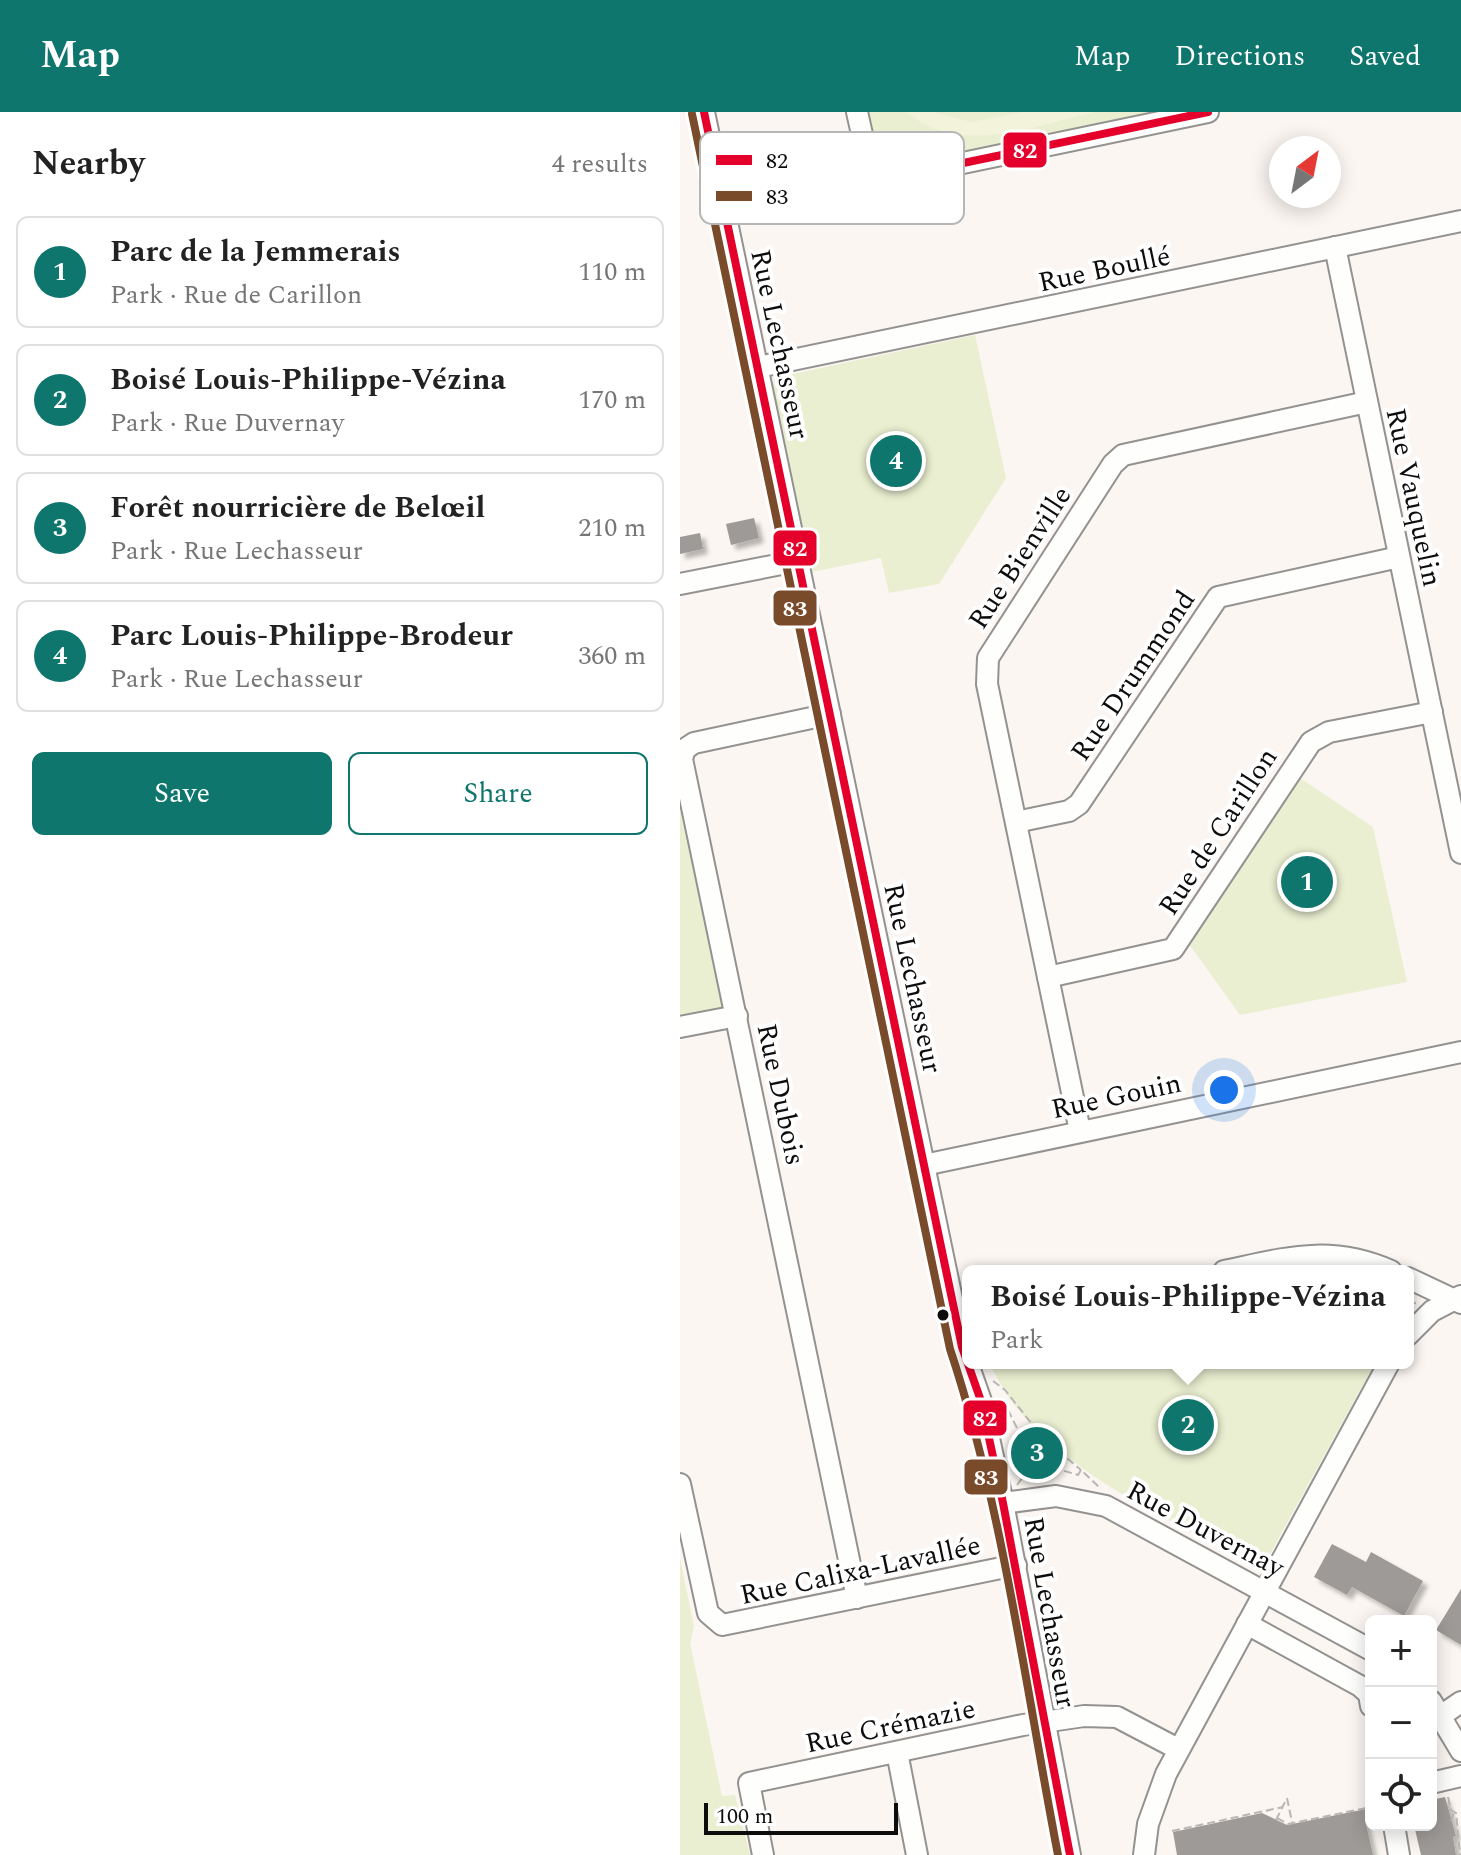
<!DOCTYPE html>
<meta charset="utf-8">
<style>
body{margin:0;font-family:Spectral,serif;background:#f6f6f6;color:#222}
.controls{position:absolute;right:24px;bottom:24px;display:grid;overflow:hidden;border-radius:12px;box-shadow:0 4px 20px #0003}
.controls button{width:72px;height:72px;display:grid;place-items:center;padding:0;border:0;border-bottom:2px solid #e0e0e0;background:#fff;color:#222;font:40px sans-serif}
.compass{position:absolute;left:589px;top:24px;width:72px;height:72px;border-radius:50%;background:#fff;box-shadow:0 4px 20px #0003;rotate:32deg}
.scale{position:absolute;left:24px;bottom:20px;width:194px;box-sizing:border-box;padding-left:8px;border:4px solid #0d0d0d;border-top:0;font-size:22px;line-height:28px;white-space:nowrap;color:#0d0d0d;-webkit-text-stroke:6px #fff;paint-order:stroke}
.you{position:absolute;left:544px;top:978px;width:28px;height:28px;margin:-20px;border:6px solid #fff;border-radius:50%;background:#1a73e8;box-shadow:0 0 0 12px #1a73e833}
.badge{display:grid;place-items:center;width:52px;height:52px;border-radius:50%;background:#0f766e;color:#fff;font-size:26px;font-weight:700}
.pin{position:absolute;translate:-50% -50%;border:4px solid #fff;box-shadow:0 2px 8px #0006}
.popup{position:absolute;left:282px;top:1153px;width:452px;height:104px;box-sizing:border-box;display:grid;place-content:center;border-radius:12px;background:#fff;filter:drop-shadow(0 2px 6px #0005);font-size:26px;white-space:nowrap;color:#767676}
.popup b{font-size:30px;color:#222}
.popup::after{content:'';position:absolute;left:50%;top:100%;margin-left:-16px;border:16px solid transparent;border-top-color:#fff}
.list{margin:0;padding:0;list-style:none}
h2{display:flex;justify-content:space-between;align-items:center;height:104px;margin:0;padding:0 32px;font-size:34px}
h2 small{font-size:26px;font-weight:400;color:#767676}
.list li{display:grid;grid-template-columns:52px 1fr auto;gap:24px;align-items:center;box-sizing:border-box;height:112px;margin:0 16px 16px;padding:0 16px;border:2px solid #e0e0e0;border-radius:12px}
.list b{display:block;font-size:30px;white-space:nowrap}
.list p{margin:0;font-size:26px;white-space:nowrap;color:#767676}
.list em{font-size:26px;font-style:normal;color:#767676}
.actions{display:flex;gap:16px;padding:24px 32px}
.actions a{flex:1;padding:18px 0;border:2px solid #0f766e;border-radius:12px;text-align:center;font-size:28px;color:#0f766e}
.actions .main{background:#0f766e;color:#fff}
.icon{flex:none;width:44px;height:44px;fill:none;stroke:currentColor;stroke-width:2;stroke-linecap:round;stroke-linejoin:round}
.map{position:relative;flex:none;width:781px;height:1743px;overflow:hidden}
header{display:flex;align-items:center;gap:48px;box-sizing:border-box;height:112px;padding:0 40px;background:#0f766e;color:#fff}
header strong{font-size:38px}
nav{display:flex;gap:44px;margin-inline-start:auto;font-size:28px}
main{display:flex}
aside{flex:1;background:#fff}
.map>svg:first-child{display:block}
.green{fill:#eaefd1}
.pitch{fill:#f2f3da}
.building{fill:#9e9a97;filter:url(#shadow)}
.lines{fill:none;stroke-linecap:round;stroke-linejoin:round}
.minor-casing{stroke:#949290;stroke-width:24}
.path{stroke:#b8b7b6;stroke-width:2;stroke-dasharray:8 4;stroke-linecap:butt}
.minor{stroke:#fefefd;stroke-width:20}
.bus-1-casing{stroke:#fff;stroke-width:14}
.bus-2-casing{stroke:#fff;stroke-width:14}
.bus-1{stroke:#e4002b;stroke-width:8}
.bus-2{stroke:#7a4b2a;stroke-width:8}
.bus-dot{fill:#0d0d0d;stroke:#fff;stroke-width:3}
.labels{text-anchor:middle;stroke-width:8;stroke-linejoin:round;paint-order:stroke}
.street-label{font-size:28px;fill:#0d0d0d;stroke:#fff}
.key{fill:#fff;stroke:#b6b6b6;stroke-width:2}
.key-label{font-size:22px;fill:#0d0d0d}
.line-badge{stroke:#fff;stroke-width:3}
.badge-label{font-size:22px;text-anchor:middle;font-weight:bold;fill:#fff}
</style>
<header>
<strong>Map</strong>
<nav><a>Map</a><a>Directions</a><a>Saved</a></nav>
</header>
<main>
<aside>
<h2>Nearby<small>4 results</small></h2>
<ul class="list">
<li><span class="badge">1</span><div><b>Parc de la Jemmerais</b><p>Park · Rue de Carillon</p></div><em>110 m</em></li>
<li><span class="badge">2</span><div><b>Boisé Louis-Philippe-Vézina</b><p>Park · Rue Duvernay</p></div><em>170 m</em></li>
<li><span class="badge">3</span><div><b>Forêt nourricière de Belœil</b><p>Park · Rue Lechasseur</p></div><em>210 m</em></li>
<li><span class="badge">4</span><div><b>Parc Louis-Philippe-Brodeur</b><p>Park · Rue Lechasseur</p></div><em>360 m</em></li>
</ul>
<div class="actions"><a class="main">Save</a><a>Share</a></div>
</aside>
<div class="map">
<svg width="781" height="1743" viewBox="0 0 781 1743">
<defs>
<filter id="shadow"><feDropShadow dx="5" dy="5" stdDeviation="2" flood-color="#0004"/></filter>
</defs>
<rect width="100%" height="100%" fill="#fbf6f1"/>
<g class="green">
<polygon points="189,0 475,0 208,56 199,49"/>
<polygon points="295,223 326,366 259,472 209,481 201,446 132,460 93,274 94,266"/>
<polygon points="617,664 693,715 727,870 560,903 509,832"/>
<polygon points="0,682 44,896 0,907"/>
<path d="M310,1251H695L585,1451L574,1453C485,1404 352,1351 310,1251Z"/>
<polygon points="0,1446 14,1515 10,1531 42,1684 55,1683 70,1743 0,1743"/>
</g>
<path class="pitch" d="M227,0H253L291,10L343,0H416C356,13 279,46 227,0Z"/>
<g class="building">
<polygon points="74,406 79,426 51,433 46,412"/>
<polygon points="20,421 23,437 0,442 0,425"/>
<polygon points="652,1432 686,1450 691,1440 743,1469 724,1504 672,1475 667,1483 634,1465"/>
<polygon points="781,1477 781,1533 756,1518"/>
<polygon points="765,1685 776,1724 773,1725 776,1743 741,1743 734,1713 751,1713 751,1688"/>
<polygon points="691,1696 691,1711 686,1712 693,1743 497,1743 493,1720 582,1701 607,1713"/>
</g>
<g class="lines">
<defs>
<g id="minor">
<polyline points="24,0 282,1235 301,1289 323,1391 390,1743"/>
<polyline points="177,0 192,67"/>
<polyline points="44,94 176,68 211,66 528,0"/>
<polyline points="655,135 781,741"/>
<polyline points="78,255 781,109"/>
<polyline points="0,472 117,449"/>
<polyline points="150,602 14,631 5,637 2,647 177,1486"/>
<polyline points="336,710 389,699 399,692 538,485 719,445"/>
<polyline points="368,865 493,837 631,630 649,620 752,600"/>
<polyline points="0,915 57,904"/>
<polyline points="400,1019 307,572 308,546 433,352 443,343 687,290"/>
<polyline points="244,1053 781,940"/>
<path d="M544,1159C606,1146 650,1132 711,1159"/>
<polyline points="728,1166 781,1191"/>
<polyline points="728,1223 752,1199 781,1184"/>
<polyline points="0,1372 28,1501 42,1513 336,1453"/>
<polyline points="323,1391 376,1384 426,1394 691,1538"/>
<polyline points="567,1512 680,1574 689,1582 691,1594"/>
<polyline points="751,1589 781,1639"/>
<polyline points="762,1603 781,1590"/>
<polyline points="217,1640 237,1743"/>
<polyline points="751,1671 781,1664"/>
<polyline points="714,1713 719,1743"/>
<polyline points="83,1743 69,1671 343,1613 404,1604 437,1605 498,1637"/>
<polyline points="464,1743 468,1712 486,1662 709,1251"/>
</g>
</defs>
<use href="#minor" class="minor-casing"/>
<g class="path">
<polyline points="728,1192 736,1191"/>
<polyline points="313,1269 325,1278 363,1326 401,1358"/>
<polyline points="328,1298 354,1350"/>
<polyline points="337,1373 354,1350 398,1363 401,1358 419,1375"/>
<polyline points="768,1685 771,1698 776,1701 780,1743"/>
<polyline points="607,1686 612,1710"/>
<polyline points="597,1706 608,1712 691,1695"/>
<polyline points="596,1708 606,1688"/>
<polyline points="771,1709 774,1700"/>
<polyline points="492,1719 603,1695"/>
</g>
<use href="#minor" class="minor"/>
<defs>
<g id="bus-1">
<polyline points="24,0 282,1235 301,1289 323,1391 390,1743"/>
<polyline points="44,94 176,68 211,66 528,0"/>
</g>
<path id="bus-2" d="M12,2L270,1237C323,1396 346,1578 378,1743"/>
</defs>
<use href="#bus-1" class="bus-1-casing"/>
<use href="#bus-2" class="bus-2-casing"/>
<use href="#bus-1" class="bus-1"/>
<use href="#bus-2" class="bus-2"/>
</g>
<circle class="bus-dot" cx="263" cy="1203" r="7"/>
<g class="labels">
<g class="street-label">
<text transform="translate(424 156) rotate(-12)" y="10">Rue Boullé</text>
<text transform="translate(101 232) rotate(78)" y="10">Rue Lechasseur</text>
<text transform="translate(735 385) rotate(78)" y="10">Rue Vauquelin</text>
<text transform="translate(339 445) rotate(-57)" y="10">Rue Bienville</text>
<text transform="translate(452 563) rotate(-56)" y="10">Rue Drummond</text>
<text transform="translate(537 719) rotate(-57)" y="10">Rue de Carillon</text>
<text transform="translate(234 866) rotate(78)" y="10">Rue Lechasseur</text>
<text transform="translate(102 982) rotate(78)" y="10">Rue Dubois</text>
<text transform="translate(436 983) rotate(-12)" y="10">Rue Gouin</text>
<text transform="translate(526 1416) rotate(28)" y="10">Rue Duvernay</text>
<text transform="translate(180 1457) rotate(-12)" y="10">Rue Calixa-Lavallée</text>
<text transform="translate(371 1500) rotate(80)" y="10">Rue Lechasseur</text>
<text transform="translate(210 1613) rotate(-12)" y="10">Rue Crémazie</text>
</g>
</g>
<rect x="20" y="20" width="264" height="92" rx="12" class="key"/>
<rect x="36" y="43" width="36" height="10" fill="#e4002b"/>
<rect x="36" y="79" width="36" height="10" fill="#7a4b2a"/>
<g class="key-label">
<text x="86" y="56">82</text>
<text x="86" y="92">83</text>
</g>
<g class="line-badge">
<rect x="322" y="19" width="46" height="38" rx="8" fill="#e4002b"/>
<rect x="92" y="417" width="46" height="38" rx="8" fill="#e4002b"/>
<rect x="92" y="477" width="46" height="38" rx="8" fill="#7a4b2a"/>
<rect x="282" y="1287" width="46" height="38" rx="8" fill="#e4002b"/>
<rect x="283" y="1346" width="46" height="38" rx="8" fill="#7a4b2a"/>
</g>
<g class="badge-label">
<text x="345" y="46">82</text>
<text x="115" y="444">82</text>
<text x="115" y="504">83</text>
<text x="305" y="1314">82</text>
<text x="306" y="1373">83</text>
</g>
</svg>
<div class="controls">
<button>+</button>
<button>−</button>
<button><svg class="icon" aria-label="locate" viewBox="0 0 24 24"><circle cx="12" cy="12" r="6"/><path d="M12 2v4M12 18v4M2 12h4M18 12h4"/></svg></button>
</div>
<svg class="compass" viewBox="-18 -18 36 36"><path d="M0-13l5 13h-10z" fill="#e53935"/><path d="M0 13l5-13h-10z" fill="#767676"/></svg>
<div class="scale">100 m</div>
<div class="you"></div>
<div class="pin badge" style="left:627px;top:770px">1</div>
<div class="pin badge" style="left:508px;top:1313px">2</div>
<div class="popup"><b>Boisé Louis-Philippe-Vézina</b>Park</div>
<div class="pin badge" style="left:357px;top:1341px">3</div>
<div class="pin badge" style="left:216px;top:349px">4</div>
</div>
</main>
